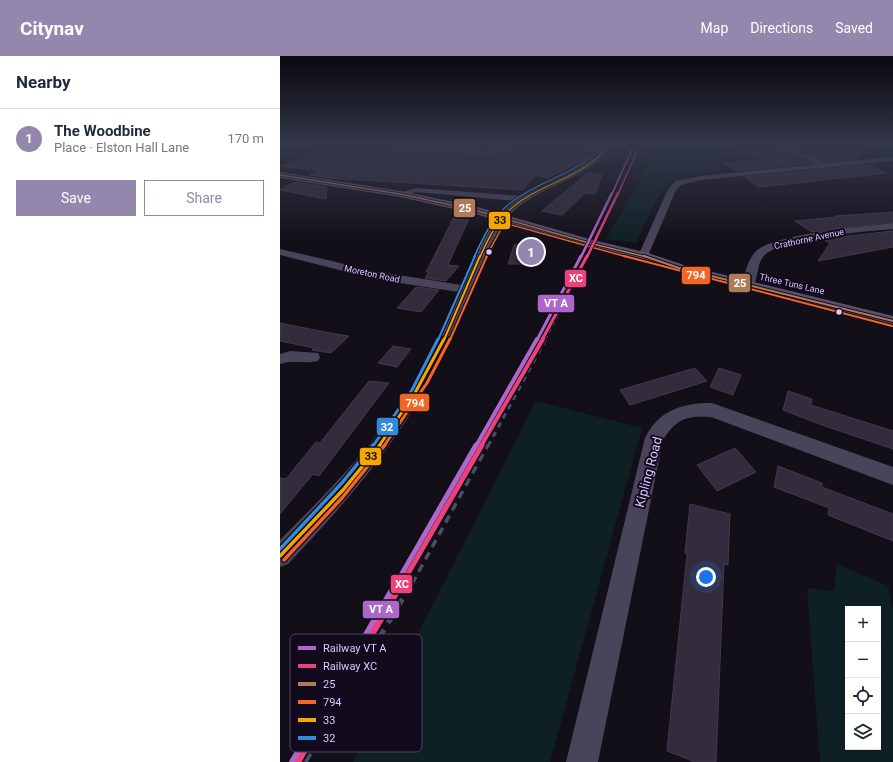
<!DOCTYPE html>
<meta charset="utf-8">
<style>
body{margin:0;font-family:Roboto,sans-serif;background:#f6f6f7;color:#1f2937}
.controls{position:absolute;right:12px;bottom:12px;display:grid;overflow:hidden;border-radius:0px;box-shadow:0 1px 3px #0004}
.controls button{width:36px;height:36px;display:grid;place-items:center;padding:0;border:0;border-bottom:1px solid #e0e1e3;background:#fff;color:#1f2937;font:20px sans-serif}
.you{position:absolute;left:426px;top:521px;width:14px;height:14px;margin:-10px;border:3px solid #fff;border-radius:50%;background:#1a73e8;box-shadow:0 0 0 6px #1a73e833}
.badge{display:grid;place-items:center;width:26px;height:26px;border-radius:50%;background:#9487ae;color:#fff;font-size:13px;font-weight:700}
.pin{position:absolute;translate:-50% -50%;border:2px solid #fff;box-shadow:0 1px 4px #0006}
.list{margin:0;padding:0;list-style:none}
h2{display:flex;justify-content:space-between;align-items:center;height:52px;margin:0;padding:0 16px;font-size:17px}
h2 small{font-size:13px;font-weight:400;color:#747a83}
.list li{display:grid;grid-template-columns:26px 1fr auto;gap:12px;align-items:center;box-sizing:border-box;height:60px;padding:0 16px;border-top:1px solid #e0e1e3}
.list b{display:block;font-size:15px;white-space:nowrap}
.list p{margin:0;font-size:13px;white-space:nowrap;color:#747a83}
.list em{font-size:13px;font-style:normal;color:#747a83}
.actions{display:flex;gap:8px;padding:12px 16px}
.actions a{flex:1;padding:9px 0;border:1px solid #9487ae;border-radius:0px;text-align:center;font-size:14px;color:#9487ae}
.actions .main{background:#9487ae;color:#fff}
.icon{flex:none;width:22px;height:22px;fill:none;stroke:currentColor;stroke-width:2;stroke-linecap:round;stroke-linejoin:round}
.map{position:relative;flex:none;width:613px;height:706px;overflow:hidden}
header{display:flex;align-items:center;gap:24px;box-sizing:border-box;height:56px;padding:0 20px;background:#9487ae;color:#fff}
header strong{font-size:19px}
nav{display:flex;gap:22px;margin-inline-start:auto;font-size:14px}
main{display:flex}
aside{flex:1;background:#fff}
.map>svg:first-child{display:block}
.green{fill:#0f2025;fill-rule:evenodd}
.building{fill:#332c3d;stroke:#41394e}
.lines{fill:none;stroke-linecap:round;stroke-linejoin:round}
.lane{fill:#49445a;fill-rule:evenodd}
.street{fill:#49445a;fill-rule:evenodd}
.secondary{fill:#58506e;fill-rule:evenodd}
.rail-far4{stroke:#435065;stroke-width:1.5;stroke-dasharray:2.5 2;stroke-linecap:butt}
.rail-far3{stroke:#435065;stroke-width:2;stroke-dasharray:4.5 3.5;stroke-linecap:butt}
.rail-far2{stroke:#435065;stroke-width:3;stroke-dasharray:5.5 5;stroke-linecap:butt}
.rail-far1{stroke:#435065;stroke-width:3.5;stroke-dasharray:8 6;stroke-linecap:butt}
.rail{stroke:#435065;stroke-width:5;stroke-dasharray:10 8;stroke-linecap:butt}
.bus-1-far1-casing{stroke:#120b1d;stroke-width:3}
.bus-1-casing{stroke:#120b1d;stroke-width:4}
.bus-2-far3-casing{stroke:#120b1d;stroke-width:3}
.bus-2-far2-casing{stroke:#120b1d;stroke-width:4}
.bus-2-far1-casing{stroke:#120b1d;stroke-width:6}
.bus-2-casing{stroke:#120b1d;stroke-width:6}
.bus-3-far3-casing{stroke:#120b1d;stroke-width:3}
.bus-3-far2-casing{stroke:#120b1d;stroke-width:4}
.bus-3-far1-casing{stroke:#120b1d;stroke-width:6}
.bus-3-casing{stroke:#120b1d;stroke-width:6}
.bus-4-far3-casing{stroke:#120b1d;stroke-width:3}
.bus-4-far2-casing{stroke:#120b1d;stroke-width:4}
.bus-4-far1-casing{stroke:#120b1d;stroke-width:6}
.bus-4-casing{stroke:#120b1d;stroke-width:6}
.bus-1-far1{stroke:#b07c57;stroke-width:1.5}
.bus-1{stroke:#b07c57;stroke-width:2}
.bus-2-far3{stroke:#f26522;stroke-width:1.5}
.bus-2-far2{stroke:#f26522;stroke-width:2}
.bus-2-far1{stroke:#f26522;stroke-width:3}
.bus-2{stroke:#f26522;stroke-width:3.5}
.bus-3-far3{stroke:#f7a600;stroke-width:1.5}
.bus-3-far2{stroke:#f7a600;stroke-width:2}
.bus-3-far1{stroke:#f7a600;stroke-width:3}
.bus-3{stroke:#f7a600;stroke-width:3.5}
.bus-4-far3{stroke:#338bd7;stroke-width:1.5}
.bus-4-far2{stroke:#338bd7;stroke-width:2}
.bus-4-far1{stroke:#338bd7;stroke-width:3}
.bus-4{stroke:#338bd7;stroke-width:3.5}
.rail-1-far5-casing{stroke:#120b1d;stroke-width:3}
.rail-1-far4-casing{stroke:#120b1d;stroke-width:4}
.rail-1-far3-casing{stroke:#120b1d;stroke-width:5}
.rail-1-far2-casing{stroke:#120b1d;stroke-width:7}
.rail-1-far1-casing{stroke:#120b1d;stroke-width:8}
.rail-1-casing{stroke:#120b1d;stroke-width:10}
.rail-2-far5-casing{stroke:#120b1d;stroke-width:3}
.rail-2-far4-casing{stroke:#120b1d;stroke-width:4}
.rail-2-far3-casing{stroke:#120b1d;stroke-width:5}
.rail-2-far2-casing{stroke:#120b1d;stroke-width:7}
.rail-2-far1-casing{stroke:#120b1d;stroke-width:8}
.rail-2-casing{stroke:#120b1d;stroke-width:10}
.rail-1-far5{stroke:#ac68c9;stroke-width:1.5}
.rail-1-far4{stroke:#ac68c9;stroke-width:2.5}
.rail-1-far3{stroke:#ac68c9;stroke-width:3}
.rail-1-far2{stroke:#ac68c9;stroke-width:4}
.rail-1-far1{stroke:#ac68c9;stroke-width:5}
.rail-1{stroke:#ac68c9;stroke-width:6}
.rail-2-far5{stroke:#ed4179;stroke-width:1.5}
.rail-2-far4{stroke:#ed4179;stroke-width:2.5}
.rail-2-far3{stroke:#ed4179;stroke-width:3}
.rail-2-far2{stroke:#ed4179;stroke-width:4}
.rail-2-far1{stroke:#ed4179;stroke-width:5}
.rail-2{stroke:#ed4179;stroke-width:6}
.bus-dot{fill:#dac7ff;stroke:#120b1d;stroke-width:1.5}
.labels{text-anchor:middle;stroke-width:4;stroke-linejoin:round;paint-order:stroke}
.far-street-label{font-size:9px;fill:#dac7ff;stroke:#120b1d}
.near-street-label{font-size:13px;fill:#dac7ff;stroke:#120b1d}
.key{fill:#120b1d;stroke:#4e4361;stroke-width:1}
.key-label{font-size:11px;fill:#dac7ff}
.line-badge{stroke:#120b1d;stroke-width:1.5}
.badge-label{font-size:11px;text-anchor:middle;font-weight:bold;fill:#fff}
.pale-badge-label{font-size:11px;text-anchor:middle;font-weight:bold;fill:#111}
</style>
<header>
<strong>Citynav</strong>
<nav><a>Map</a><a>Directions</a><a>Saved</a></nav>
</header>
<main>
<aside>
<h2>Nearby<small></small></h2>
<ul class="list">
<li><span class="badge">1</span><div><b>The Woodbine</b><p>Place · Elston Hall Lane</p></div><em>170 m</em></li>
</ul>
<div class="actions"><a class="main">Save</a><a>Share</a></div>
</aside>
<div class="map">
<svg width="613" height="706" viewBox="0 0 613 706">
<rect width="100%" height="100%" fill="#130f19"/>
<g class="green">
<path d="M381,89H436L435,95L441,115C428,117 411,117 398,121C381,127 363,171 357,187L326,183Z"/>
<polygon points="576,89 602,89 613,92 613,100"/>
<polygon points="256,345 362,372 270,706 73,706"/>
<path d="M556,508L608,530L613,554V706H540L527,532L555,535ZM568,553H598V691H568Z"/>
</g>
<g class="building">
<polygon points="54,89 106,89 110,92 204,100 219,98 231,92 238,94 243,91 312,99 268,122 255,119 243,134 48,122 30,119 40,115 1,110"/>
<polygon points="150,89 208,89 218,90 204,93"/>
<polygon points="449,89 495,89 531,107 456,115 444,107 484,104"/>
<polygon points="508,89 579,89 579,101 571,101 574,103 546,105"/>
<polygon points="588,109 607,117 479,131 465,121"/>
<polygon points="309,116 322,119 315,138 305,137 282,159 262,155"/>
<polygon points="15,126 47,131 46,143 0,134"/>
<polygon points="177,155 191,158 168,209 179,210 166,225 145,222 149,216 146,216"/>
<polygon points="613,156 613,166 532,176 515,165 557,161 555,160"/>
<polygon points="613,175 613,191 538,205 550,187 542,183"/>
<polygon points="245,187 255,189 251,208 228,208 234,189"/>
<polygon points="136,231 159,234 141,256 117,252"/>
<polygon points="0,267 50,277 69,280 51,297 32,294 34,292 0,285"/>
<polygon points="113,290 131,293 117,311 98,307"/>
<polygon points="415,312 427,325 350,349 340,334"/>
<polygon points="439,312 461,319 453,339 430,331"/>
<polygon points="89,325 109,327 39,420 33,418 0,458 0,422 6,423 36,386 40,387"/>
<polygon points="508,335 532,343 531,349 613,375 613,393 542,369 503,354"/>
<polygon points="455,392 476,416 437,435 417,409"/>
<polygon points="498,410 542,427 542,431 613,458 613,485 548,459 549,452 494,431"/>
<polygon points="410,448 450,458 448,509 444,508 436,706 415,706 387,695 407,498 405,497"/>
</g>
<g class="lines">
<polygon class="lane" points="369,89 373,89 369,94 367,94"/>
<g class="street">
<path d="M107,89H133L204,95C215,94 224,89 234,89L219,97L204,99L110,91Z"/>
<path d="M262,89H282L323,94L327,89H333C307,127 251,129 224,166C214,180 207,198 200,214C186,247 173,280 157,311C120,385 65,448 8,508L0,511V484C50,434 101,382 137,321C153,293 165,264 179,236L99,224L0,199V193L99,216L182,229C195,199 208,164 236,145L136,136L120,141L116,138L136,132L243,140L293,116L320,97L265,91Z"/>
<polygon points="496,89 504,89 546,107 613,101 613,105 421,124 401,129 396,134 368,200 367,202 359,202 358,200 388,133 395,125 421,120 537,108"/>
<polygon points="602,89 613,89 613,93 603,90"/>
<path d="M613,167V173C588,175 500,182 484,200C476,208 479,223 472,232L468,233L462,229C465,218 467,204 476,195C494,178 586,170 613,167Z"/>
<path d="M10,295L38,297L40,301L38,305C26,308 13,304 0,308V298Z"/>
<path d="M432,347L613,411V429L431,361C406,360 397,362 383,384L318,706H286L365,382C379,354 402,347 432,347Z"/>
</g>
<polygon class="secondary" points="0,116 120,135 194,150 313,184 368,197 404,209 613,260 613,270 394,215 358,203 304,190 192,157 120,141 0,122"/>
<polyline class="rail-far4" points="307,201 320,175"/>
<polyline class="rail-far3" points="265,284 308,200"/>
<polyline class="rail-far2" points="208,390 266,283"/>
<polyline class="rail-far1" points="132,528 208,389"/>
<polyline class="rail" points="25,706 132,527"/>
<defs>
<polyline id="bus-1-far1" points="0,119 120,138 194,154 309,187 367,201"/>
<polyline id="bus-1" points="364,200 399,212 613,265"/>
<g id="bus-2-far3">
<polyline points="221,166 347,201"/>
<polyline points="206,201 226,164"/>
</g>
<g id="bus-2-far2">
<polyline points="344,200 612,270"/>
<polyline points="170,284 207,200"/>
</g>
<polyline id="bus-2-far1" points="104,390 147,327 170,283"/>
<polyline id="bus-2" points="4,504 62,442 105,389"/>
<path id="bus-3-far3" d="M200,201C208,183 217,164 233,151C254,133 282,126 305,111C315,105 322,97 330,89"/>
<polyline id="bus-3-far2" points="164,284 200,200"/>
<polyline id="bus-3-far1" points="99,390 135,337 164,283"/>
<polyline id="bus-3" points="0,500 63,434 100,389"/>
<path id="bus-4-far3" d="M194,201C203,182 212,162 229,148C260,123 294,121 324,89"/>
<polyline id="bus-4-far2" points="158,284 195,200"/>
<polyline id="bus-4-far1" points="93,390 132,334 158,283"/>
<polyline id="bus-4" points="0,493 61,428 93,389"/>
</defs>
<use href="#bus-1-far1" class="bus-1-far1-casing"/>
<use href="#bus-1" class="bus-1-casing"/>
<use href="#bus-2-far3" class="bus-2-far3-casing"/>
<use href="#bus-2-far2" class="bus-2-far2-casing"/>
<use href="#bus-2-far1" class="bus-2-far1-casing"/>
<use href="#bus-2" class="bus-2-casing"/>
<use href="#bus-3-far3" class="bus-3-far3-casing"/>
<use href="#bus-3-far2" class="bus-3-far2-casing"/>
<use href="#bus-3-far1" class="bus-3-far1-casing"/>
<use href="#bus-3" class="bus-3-casing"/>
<use href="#bus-4-far3" class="bus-4-far3-casing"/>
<use href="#bus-4-far2" class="bus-4-far2-casing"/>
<use href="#bus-4-far1" class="bus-4-far1-casing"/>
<use href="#bus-4" class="bus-4-casing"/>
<use href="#bus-1-far1" class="bus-1-far1"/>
<use href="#bus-1" class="bus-1"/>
<use href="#bus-2-far3" class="bus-2-far3"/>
<use href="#bus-2-far2" class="bus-2-far2"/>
<use href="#bus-2-far1" class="bus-2-far1"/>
<use href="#bus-2" class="bus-2"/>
<use href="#bus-3-far3" class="bus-3-far3"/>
<use href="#bus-3-far2" class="bus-3-far2"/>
<use href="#bus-3-far1" class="bus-3-far1"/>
<use href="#bus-3" class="bus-3"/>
<use href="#bus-4-far3" class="bus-4-far3"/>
<use href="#bus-4-far2" class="bus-4-far2"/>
<use href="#bus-4-far1" class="bus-4-far1"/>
<use href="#bus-4" class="bus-4"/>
<defs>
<polyline id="rail-1-far5" points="332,138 354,89"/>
<polyline id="rail-1-far4" points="301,201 332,137"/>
<polyline id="rail-1-far3" points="257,284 301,200"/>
<polyline id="rail-1-far2" points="196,390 257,283"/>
<polyline id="rail-1-far1" points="116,528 196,389"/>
<polyline id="rail-1" points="12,706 116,527"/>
<polyline id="rail-2-far5" points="338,138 359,91"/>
<polyline id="rail-2-far4" points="307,201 338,137"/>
<polyline id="rail-2-far3" points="262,284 307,200"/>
<polyline id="rail-2-far2" points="201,390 263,283"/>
<polyline id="rail-2-far1" points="122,528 202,389"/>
<polyline id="rail-2" points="18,706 122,527"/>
</defs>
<use href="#rail-1-far5" class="rail-1-far5-casing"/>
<use href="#rail-1-far4" class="rail-1-far4-casing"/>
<use href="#rail-1-far3" class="rail-1-far3-casing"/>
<use href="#rail-1-far2" class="rail-1-far2-casing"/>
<use href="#rail-1-far1" class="rail-1-far1-casing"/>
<use href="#rail-1" class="rail-1-casing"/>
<use href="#rail-2-far5" class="rail-2-far5-casing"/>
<use href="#rail-2-far4" class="rail-2-far4-casing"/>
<use href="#rail-2-far3" class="rail-2-far3-casing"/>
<use href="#rail-2-far2" class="rail-2-far2-casing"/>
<use href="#rail-2-far1" class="rail-2-far1-casing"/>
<use href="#rail-2" class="rail-2-casing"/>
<use href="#rail-1-far5" class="rail-1-far5"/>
<use href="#rail-1-far4" class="rail-1-far4"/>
<use href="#rail-1-far3" class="rail-1-far3"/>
<use href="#rail-1-far2" class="rail-1-far2"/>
<use href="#rail-1-far1" class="rail-1-far1"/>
<use href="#rail-1" class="rail-1"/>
<use href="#rail-2-far5" class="rail-2-far5"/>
<use href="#rail-2-far4" class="rail-2-far4"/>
<use href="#rail-2-far3" class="rail-2-far3"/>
<use href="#rail-2-far2" class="rail-2-far2"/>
<use href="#rail-2-far1" class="rail-2-far1"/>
<use href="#rail-2" class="rail-2"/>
</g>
<linearGradient id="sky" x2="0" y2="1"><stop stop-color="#0a080e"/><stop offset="0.47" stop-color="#333749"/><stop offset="1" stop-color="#333749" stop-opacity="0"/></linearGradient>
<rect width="613" height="188" fill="url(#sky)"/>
<g class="bus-dot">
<circle cx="209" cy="196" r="3.5"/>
<circle cx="559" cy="256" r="3.5"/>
</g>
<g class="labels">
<g class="far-street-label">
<text transform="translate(529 183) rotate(-12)" y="3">Crathorne Avenue</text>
<text transform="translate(92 218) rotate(12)" y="3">Moreton Road</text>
<text transform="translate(512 228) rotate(13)" y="3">Three Tuns Lane</text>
</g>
<g class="near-street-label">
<text transform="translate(368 416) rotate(-75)" y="5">Kipling Road</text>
</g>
</g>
<rect x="10" y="578" width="132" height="118" rx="6" class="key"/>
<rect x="18" y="590" width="18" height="4" fill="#ac68c9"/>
<rect x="18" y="608" width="18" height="4" fill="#ed4179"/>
<rect x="18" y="626" width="18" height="4" fill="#b07c57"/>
<rect x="18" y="644" width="18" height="4" fill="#f26522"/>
<rect x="18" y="662" width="18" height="4" fill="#f7a600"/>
<rect x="18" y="680" width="18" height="4" fill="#338bd7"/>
<g class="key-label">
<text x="43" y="596">Railway VT A</text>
<text x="43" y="614">Railway XC</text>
<text x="43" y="632">25</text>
<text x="43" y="650">794</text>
<text x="43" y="668">33</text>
<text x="43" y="686">32</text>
</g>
<g class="line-badge">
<rect x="173" y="142" width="23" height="20" rx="4" fill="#b07c57"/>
<rect x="208" y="155" width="23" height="19" rx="4" fill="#f7a600"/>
<rect x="401" y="210" width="30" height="19" rx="4" fill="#f26522"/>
<rect x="284" y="213" width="23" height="19" rx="4" fill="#ed4179"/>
<rect x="448" y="217" width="23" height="20" rx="4" fill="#b07c57"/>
<rect x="257" y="238" width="38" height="19" rx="4" fill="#ac68c9"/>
<rect x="119" y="337" width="31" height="19" rx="4" fill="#f26522"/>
<rect x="96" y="361" width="23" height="19" rx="4" fill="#338bd7"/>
<rect x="79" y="391" width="23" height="19" rx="4" fill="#f7a600"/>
<rect x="110" y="518" width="23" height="20" rx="4" fill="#ed4179"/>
<rect x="82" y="544" width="38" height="19" rx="4" fill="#ac68c9"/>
</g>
<g class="badge-label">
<text x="185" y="156">25</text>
<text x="416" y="223">794</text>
<text x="296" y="226">XC</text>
<text x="460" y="231">25</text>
<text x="276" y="251">VT A</text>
<text x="135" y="351">794</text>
<text x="107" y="375">32</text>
<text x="122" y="532">XC</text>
<text x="101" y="557">VT A</text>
</g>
<g class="pale-badge-label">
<text x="220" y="168">33</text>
<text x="91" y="404">33</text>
</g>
</svg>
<div class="controls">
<button>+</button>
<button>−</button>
<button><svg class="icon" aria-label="locate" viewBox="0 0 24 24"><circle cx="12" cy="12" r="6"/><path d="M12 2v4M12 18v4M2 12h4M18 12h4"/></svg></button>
<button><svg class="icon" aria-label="layers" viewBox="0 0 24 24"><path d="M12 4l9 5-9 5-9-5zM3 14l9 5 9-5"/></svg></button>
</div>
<div class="you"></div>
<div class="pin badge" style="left:251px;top:196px">1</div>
</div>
</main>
